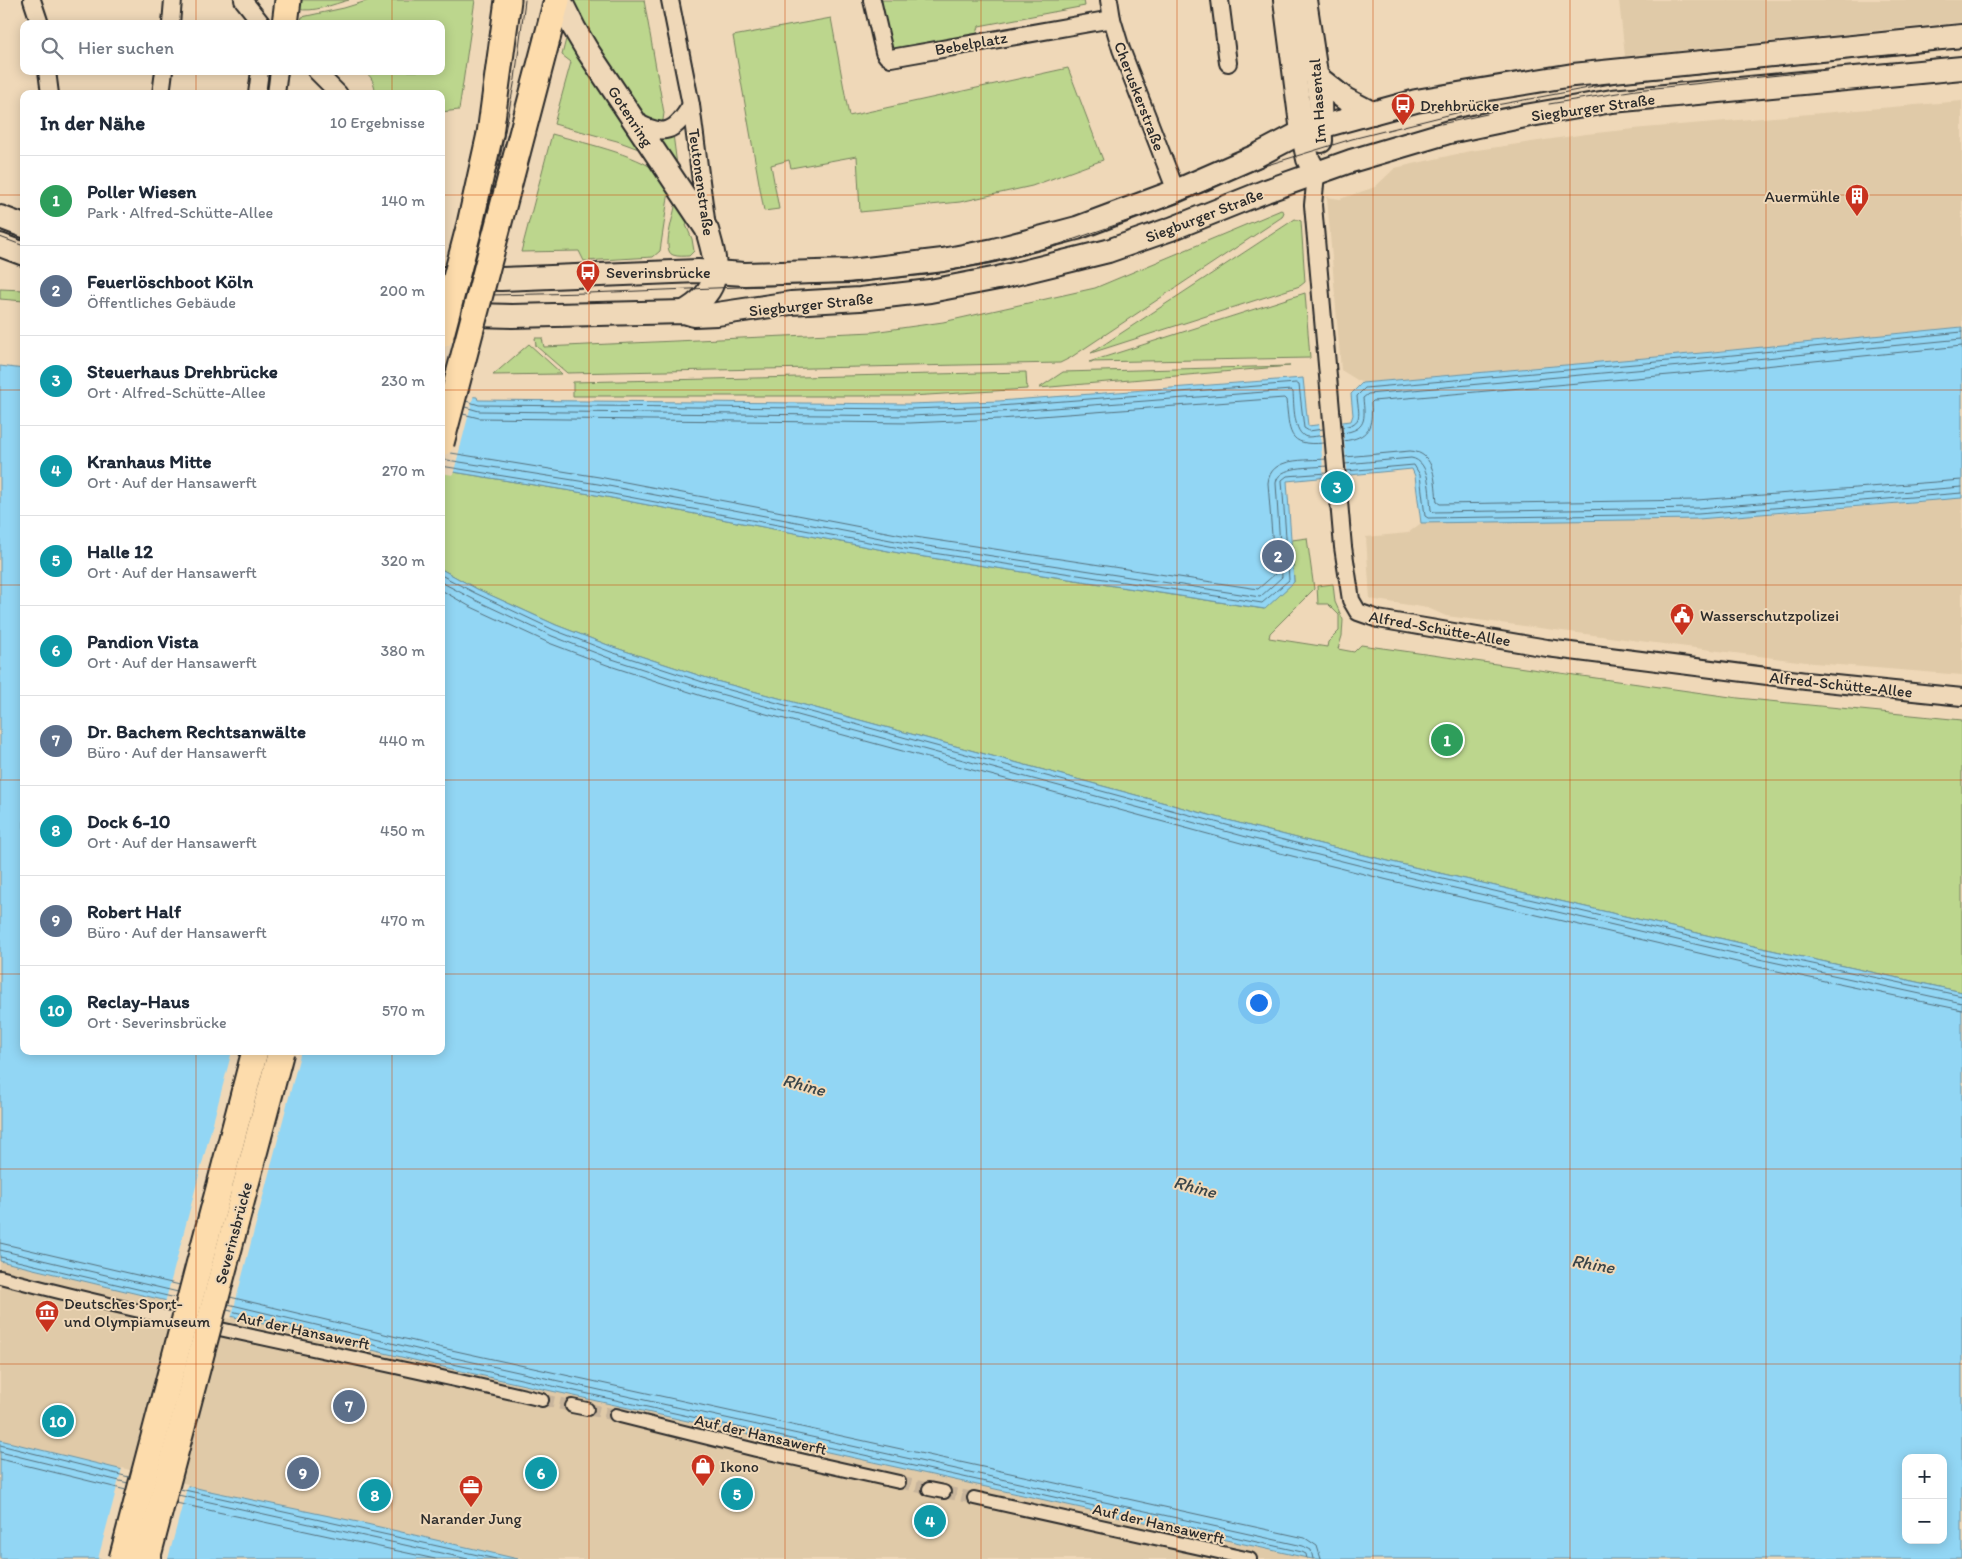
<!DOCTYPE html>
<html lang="de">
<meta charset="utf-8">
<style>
body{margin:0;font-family:Itim,sans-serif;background:#f2f2f3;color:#1f2937}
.controls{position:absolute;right:15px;bottom:15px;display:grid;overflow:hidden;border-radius:10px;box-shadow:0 2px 12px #0003}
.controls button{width:45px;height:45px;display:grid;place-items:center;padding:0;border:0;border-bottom:1px solid #e0e1e3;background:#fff;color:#1f2937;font:25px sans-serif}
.you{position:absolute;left:1258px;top:1002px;width:18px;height:18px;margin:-12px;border:4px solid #fff;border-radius:50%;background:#1a73e8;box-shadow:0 0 0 8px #1a73e833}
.badge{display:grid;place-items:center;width:32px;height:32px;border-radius:50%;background:#2563eb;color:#fff;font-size:16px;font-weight:700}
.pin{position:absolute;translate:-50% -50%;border:2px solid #fff;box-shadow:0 1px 5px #0006}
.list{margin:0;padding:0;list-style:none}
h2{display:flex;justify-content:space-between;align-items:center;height:65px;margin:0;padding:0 20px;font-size:21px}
h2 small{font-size:16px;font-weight:400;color:#747a83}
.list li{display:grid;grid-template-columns:32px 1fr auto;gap:15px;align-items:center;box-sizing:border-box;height:90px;padding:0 20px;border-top:1px solid #e0e1e3}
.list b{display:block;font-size:19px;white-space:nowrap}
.list p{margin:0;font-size:16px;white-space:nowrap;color:#747a83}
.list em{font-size:16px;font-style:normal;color:#747a83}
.icon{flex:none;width:28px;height:28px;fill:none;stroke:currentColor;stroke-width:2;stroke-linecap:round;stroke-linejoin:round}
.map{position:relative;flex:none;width:1962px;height:1559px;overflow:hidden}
.search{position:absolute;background:#fff;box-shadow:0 2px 12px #0003;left:20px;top:20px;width:425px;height:55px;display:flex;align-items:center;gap:12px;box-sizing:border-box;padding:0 18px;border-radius:10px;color:#747a83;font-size:19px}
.panel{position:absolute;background:#fff;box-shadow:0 2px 12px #0003;left:20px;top:90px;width:425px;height:965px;border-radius:10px}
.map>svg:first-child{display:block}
.built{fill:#e0caa8}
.green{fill:#bcd68d;stroke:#74805c}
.water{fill:#92d6f4;stroke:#6992a4;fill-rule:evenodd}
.pier{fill:#efd8b8}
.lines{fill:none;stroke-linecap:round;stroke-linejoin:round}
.shore{stroke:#546f7b;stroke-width:1}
.pedestrian-tunnel{stroke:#c8b59c;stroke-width:12;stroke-dasharray:12 6;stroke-linecap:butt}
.pedestrian-casing{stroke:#2b2b2b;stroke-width:16}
.minor-casing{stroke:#2b2b2b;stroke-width:20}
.secondary-casing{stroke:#2b2b2b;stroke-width:26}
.primary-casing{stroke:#2b2b2b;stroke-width:29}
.pedestrian{stroke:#efd8b8;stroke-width:12}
.minor{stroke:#efd8b8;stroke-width:16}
.secondary{stroke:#efd8b8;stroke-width:22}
.primary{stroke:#fddcac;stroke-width:25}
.tram{stroke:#2b2b2b;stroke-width:1}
.primary-bridge-casing{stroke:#2b2b2b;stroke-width:29;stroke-linecap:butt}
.primary-bridge{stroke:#fddcac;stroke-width:25}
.grid{fill:none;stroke:#cc5211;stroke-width:1;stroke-opacity:0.55}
.labels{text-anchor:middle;stroke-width:4;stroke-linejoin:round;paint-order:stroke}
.street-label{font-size:16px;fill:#2b2b2b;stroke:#efd8b8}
.poi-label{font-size:16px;fill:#2b2b2b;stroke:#efd8b8;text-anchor:start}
.water-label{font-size:18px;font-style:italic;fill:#3a4549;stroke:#efd8b8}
</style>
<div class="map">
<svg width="1962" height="1559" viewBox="0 0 1962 1559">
<rect width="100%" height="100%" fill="#efd8b8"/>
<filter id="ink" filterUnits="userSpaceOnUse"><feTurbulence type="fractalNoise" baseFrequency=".02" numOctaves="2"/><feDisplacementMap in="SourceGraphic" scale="10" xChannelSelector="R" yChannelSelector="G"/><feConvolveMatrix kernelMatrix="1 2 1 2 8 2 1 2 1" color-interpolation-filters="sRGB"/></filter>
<g filter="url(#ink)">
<g class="built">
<polygon points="1619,0 1962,0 1962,22 1625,56"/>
<polygon points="1962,101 1962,327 1713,352 1362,383 1341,370 1327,197 1340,199 1375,187 1395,168 1470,151 1586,134 1644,128"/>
<polygon points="1962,498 1962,675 1814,663 1632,640 1446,616 1428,608 1370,599 1366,537 1408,533 1421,523 1791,513"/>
<polygon points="0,1261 443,1367 1312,1559 0,1559"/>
</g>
<g class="green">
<path d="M298,0H349C333,4 314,13 297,9Z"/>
<path d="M370,0H475L459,110L441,112V94H376C374,84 373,76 363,71H441V24H300L302,17L344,8Z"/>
<polygon points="572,0 644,0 664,113 663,120 658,125 643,119 602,59"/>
<polygon points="876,0 1084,0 1085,6 979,26 976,38 890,52"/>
<polygon points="831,18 849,116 1068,68 1103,160 1032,186 960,202 860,212 857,156 791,168 789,160 771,165 779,209 764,211 733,36"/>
<polygon points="567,35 644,151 617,141 554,124 571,62 562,55"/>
<path d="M552,134C576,141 640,155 657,172C662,177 665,185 669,191L660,251L653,257L584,261L579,251L521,252Z"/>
<polygon points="673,134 678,173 656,138"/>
<path d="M679,204L691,222L686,225L692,239L694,251L689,256C685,256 678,257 673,255C661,251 674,216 675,206Z"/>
<polygon points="1281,210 1284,212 1282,217 1070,358 1060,363 567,373 536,346 535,338 542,338 544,347 873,332 943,322 1095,288"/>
<polygon points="1295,219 1301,221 1305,282 1300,286 1091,353"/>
<polygon points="0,289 24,290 24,301 0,299"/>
<polygon points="1305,293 1310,358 1089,362"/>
<polygon points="529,344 562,374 493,375"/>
<polygon points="1290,366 1039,388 1063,372"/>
<polygon points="1026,372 1027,389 911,396 573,396 573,382"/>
<polygon points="441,470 596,495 899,553 1264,609 1294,582 1292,540 1307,538 1314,589 1270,633 1269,638 1327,647 1328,642 1339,631 1339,615 1328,604 1318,604 1317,586 1333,584 1335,602 1343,620 1342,636 1338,649 1354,652 1361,645 1738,698 1962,720 1962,992 1762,948 1392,862 1257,828 716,681 613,647 556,625 477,589 441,569"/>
</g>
<g class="water">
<polygon points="1962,327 1962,498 1698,519 1421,523 1415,476 1412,469 1287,481 1294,582 1265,609 899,553 596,495 441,470 441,394 477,397 478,400 909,404 999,401 1303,378 1308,426 1351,421 1353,415 1351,394 1362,383 1713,352"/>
<path d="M0,366L24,369V1051H441V569L477,589L556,625L613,647L716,681L1257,828L1392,862L1762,948L1962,992V1559H1312L443,1367L0,1261ZM1906,1458H1943V1540H1906Z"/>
<polygon points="0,1440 205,1490 358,1522 518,1559 0,1559"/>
</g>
<g class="pier">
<polygon points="441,391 474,394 453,475 441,473"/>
<polygon points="1342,419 1348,478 1324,480 1319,422"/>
<polygon points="232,1051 301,1051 231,1319 165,1303"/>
<polygon points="122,1468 188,1484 168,1559 98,1559"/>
</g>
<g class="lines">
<g class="shore">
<polyline points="466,401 479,405 910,409 999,406 1296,383 1299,385 1304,428 1309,431 1323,429"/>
<path d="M465,407L479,411L910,416L1000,412L1291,390L1293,392C1294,404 1293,434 1307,437C1312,437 1319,436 1324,435"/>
<path d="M463,414L479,418L910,423L1000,419L1284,398L1286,400C1290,431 1286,447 1324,443"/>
<path d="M1342,427C1365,424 1358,413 1357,396L1365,388L1713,357L1962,332"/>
<path d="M1342,433C1367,430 1365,419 1363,398L1368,394L1714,363L1962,339"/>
<path d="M1343,441C1369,438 1373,427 1371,403L1373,401L1715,371L1962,346"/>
<path d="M451,453L599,477L902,535L1258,589L1275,574L1268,483C1270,456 1306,461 1326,459"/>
<path d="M1345,457L1410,451C1436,452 1435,483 1437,502L1440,504L1697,500L1962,480"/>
<path d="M441,459L598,484L901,542L1260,597L1282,577L1276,483C1278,465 1312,468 1327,466"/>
<path d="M1345,464L1411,458C1431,461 1429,494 1431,510L1433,512L1698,508L1962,487"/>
<polyline points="441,466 597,491 900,548 1262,603 1289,580 1282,480 1287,476 1327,473"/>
<polyline points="1346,471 1414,465 1420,475 1425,516 1428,518 1698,514 1962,493"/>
<polyline points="441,575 475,593 554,630 611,652 715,686 1256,833 1391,867 1761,953 1962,996"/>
<polyline points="441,582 473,599 552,636 609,658 713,692 1254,839 1390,873 1759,959 1962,1003"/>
<polyline points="441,590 469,606 549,643 607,665 711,699 1252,846 1388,880 1758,967 1962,1010"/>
<polyline points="0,1243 180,1285"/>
<polyline points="0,1250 178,1292"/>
<polyline points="0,1257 176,1298"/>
<polyline points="230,1297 447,1349 1305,1538 1317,1546 1321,1559"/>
<polyline points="228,1304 446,1356 1303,1546 1311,1550 1313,1559"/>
<polyline points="227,1310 444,1362 1302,1552 1306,1554 1307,1559"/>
<polyline points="0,1445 129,1477"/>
<polyline points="0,1452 128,1483"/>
<polyline points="0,1459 126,1490"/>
<polyline points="180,1489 496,1559"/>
<polyline points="178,1495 468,1559"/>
<polyline points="176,1503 435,1559"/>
</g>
<g class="pedestrian-tunnel">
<polyline points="542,1400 572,1406"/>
<polyline points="587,1409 616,1415"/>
<polyline points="899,1482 929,1489"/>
<polyline points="944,1492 974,1498"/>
</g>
<defs>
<g id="pedestrian">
<path d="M0,1277C179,1324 362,1357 542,1400"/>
<polyline points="572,1406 587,1409"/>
<polyline points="616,1415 756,1450 899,1482"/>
<polyline points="929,1489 944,1492"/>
<polyline points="974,1498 1250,1559"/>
</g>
<g id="minor">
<polyline points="32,0 40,24"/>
<polyline points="243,0 262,24"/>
<polyline points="670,0 691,105 707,227"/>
<polyline points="872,0 884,52 887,56 891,58 1112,19"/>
<polyline points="1109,0 1112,19 1121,49 1176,191"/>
<polyline points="1220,0 1228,63"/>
<polyline points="171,24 173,0"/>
<polyline points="47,71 50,94"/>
<polyline points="316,71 339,94"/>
<polyline points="161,94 164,71"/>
<polyline points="257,94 260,71"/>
<polyline points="276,94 279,71"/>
<path d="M635,121C664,138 675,132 691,105"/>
<polyline points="1316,174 1313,205 1343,547 1351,600 1358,612 1378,619 1547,648 1806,681 1962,697"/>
</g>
<g id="secondary">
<path d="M560,0L574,28L587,50L707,230C718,267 723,290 684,312"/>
<polyline points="1285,0 1302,132 1308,159 1316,174"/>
<polyline points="1305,0 1320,100 1321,141"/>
<polyline points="1316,76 1345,99 1372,113"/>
<polyline points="0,217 24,226"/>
<polyline points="0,245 24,254"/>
<polyline points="441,278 501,279 698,271 745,274 850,271 943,260 994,250 1077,228 1176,191 1256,156 1302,132 1416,101 1573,75 1962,36"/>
<polyline points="441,314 512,316 684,312 694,315 717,314 791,303 860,299 930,291 998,278 1108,251 1171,229 1266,191 1351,161 1449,132 1525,116 1612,101 1962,68"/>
</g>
<g id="primary">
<polyline points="285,24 288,0"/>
<polyline points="547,39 557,0"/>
<polyline points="490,134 508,0"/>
</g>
</defs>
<use href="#pedestrian" class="pedestrian-casing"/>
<use href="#minor" class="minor-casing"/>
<use href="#secondary" class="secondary-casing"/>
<use href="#primary" class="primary-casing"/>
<use href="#pedestrian" class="pedestrian"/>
<use href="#minor" class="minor"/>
<use href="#secondary" class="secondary"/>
<use href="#primary" class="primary"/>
<g class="tram">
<polyline points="1549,104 1636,90 1827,70"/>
<polyline points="1441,124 1487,114"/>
<polyline points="0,237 24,246"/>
<polyline points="441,296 588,293 841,283 927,275 991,262 1060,244 1159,210 1264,166 1352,139 1464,111 1616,83 1962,48"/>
<polyline points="441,304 491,303"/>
<polyline points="441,395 496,179 515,79 525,0"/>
<polyline points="129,1559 262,1051"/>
<polyline points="137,1559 256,1104"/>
</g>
<defs>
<g id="primary-bridge">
<polyline points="441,335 470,224 490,134"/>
<polyline points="441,443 547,39"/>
<polyline points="122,1559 255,1051"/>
<polyline points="147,1559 281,1051"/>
</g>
</defs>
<use href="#primary-bridge" class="primary-bridge-casing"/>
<use href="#primary-bridge" class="primary-bridge"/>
</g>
</g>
<path class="grid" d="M196,0V24M392,0V24M589,0V1559M785,0V1559M981,0V1559M1177,0V1559M1373,0V1559M1570,0V1559M1766,0V1559M196,71V94M392,71V94M0,195H24M441,195H1962M0,390H24M441,390H1962M0,585H24M441,585H1962M0,780H24M441,780H1962M0,974H24M441,974H1962M196,1051V1559M392,1051V1559M0,1169H1962M0,1364H1962"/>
<defs>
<symbol id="bus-pin" viewBox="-11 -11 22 30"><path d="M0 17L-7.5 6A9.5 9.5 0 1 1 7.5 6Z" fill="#c8321e" stroke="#efd8b8"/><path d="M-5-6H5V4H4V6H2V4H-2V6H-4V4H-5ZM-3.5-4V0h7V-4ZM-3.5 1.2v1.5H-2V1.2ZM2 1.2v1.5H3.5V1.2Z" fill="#fff"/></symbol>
<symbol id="building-pin" viewBox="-11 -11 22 30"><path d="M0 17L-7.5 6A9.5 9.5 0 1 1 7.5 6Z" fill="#c8321e" stroke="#efd8b8"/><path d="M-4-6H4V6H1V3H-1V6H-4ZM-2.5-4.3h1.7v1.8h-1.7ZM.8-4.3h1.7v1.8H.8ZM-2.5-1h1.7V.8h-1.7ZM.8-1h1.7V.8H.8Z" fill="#fff"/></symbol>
<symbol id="civic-pin" viewBox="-11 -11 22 30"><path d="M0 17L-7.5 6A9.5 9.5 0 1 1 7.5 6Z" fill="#c8321e" stroke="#efd8b8"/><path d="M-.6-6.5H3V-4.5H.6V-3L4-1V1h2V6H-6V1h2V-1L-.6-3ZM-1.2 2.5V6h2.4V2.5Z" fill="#fff"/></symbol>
<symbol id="museum-pin" viewBox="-11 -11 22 30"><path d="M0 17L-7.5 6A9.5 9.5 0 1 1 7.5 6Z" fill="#c8321e" stroke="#efd8b8"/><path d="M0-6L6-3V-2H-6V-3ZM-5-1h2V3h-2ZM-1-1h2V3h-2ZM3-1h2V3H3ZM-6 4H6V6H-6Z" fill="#fff"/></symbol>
<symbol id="shop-pin" viewBox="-11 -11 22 30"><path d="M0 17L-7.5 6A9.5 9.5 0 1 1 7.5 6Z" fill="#c8321e" stroke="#efd8b8"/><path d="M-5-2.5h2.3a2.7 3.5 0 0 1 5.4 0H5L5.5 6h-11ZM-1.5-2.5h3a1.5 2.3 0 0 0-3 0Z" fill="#fff"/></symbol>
<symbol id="office-pin" viewBox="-11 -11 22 30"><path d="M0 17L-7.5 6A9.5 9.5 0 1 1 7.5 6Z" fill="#c8321e" stroke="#efd8b8"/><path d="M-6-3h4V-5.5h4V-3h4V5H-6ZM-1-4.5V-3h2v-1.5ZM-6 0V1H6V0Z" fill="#fff"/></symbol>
</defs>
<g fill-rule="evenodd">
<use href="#bus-pin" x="1389" y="91" width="28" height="38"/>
<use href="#building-pin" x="1843" y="182" width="28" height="38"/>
<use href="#bus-pin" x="574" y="258" width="28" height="38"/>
<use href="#civic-pin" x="1668" y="601" width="28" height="38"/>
<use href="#museum-pin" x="33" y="1298" width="28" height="38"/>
<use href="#shop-pin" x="689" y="1452" width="28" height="38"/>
<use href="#office-pin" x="457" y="1473" width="28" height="38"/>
</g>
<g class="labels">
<g class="street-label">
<text transform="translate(971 43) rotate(-10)" y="6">Bebelplatz</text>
<text transform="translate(1140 96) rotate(69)" y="6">Cheruskerstraße</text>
<text transform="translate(1317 101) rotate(-94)" y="6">Im Hasental</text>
<text transform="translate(1593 107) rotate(-8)" y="6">Siegburger Straße</text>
<text transform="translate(631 116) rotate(57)" y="6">Gotenring</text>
<text transform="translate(702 182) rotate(82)" y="6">Teutonenstraße</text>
<text transform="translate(1204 215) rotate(-21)" y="6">Siegburger Straße</text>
<text transform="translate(811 304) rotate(-6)" y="6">Siegburger Straße</text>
<text transform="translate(1440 628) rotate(10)" y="6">Alfred-Schütte-Allee</text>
<text transform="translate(1841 684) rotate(6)" y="6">Alfred-Schütte-Allee</text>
<text transform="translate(233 1233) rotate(-75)" y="6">Severinsbrücke</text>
<text transform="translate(304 1330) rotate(12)" y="6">Auf der Hansawerft</text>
<text transform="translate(761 1434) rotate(13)" y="6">Auf der Hansawerft</text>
<text transform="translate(1159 1523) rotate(13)" y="6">Auf der Hansawerft</text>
</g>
<g class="poi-label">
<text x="1420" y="111">Drehbrücke</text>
<text x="1840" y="202" text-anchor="end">Auermühle</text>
<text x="606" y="278">Severinsbrücke</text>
<text x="1700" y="621">Wasserschutzpolizei</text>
<text x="64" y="1309">Deutsches Sport-<tspan x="64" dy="18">und Olympiamuseum</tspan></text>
<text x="720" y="1472">Ikono</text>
<text x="471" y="1524" text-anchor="middle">Narander Jung</text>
</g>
<g class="water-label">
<text transform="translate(804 1085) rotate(15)" y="6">Rhine</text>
<text transform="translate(1195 1187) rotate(15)" y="6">Rhine</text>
<text transform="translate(1593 1264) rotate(10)" y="6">Rhine</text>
</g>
</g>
</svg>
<div class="controls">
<button>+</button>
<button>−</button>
</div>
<div class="you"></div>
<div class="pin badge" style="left:1447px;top:740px;background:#2e9e5b">1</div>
<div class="pin badge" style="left:1278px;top:556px;background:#5c6f8a">2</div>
<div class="pin badge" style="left:1337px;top:487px;background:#0f9aa8">3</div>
<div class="pin badge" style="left:930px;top:1521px;background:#0f9aa8">4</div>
<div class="pin badge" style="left:737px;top:1494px;background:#0f9aa8">5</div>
<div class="pin badge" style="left:541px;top:1473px;background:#0f9aa8">6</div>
<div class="pin badge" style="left:349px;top:1406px;background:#5c6f8a">7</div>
<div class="pin badge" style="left:375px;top:1495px;background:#0f9aa8">8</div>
<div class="pin badge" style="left:303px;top:1473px;background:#5c6f8a">9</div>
<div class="pin badge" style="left:58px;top:1421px;background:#0f9aa8">10</div>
<div class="search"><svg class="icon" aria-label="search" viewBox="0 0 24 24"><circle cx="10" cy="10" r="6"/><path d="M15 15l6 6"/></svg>Hier suchen</div>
<section class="panel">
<h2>In der Nähe<small>10 Ergebnisse</small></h2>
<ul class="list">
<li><span class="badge" style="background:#2e9e5b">1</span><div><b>Poller Wiesen</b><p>Park · Alfred-Schütte-Allee</p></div><em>140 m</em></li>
<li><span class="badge" style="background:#5c6f8a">2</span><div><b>Feuerlöschboot Köln</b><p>Öffentliches Gebäude</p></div><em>200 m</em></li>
<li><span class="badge" style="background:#0f9aa8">3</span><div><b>Steuerhaus Drehbrücke</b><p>Ort · Alfred-Schütte-Allee</p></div><em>230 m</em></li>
<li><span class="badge" style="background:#0f9aa8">4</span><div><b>Kranhaus Mitte</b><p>Ort · Auf der Hansawerft</p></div><em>270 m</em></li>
<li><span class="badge" style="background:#0f9aa8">5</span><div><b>Halle 12</b><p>Ort · Auf der Hansawerft</p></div><em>320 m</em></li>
<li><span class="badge" style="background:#0f9aa8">6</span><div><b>Pandion Vista</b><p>Ort · Auf der Hansawerft</p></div><em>380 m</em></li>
<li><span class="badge" style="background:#5c6f8a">7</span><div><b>Dr. Bachem Rechtsanwälte</b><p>Büro · Auf der Hansawerft</p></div><em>440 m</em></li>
<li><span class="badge" style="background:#0f9aa8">8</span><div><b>Dock 6-10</b><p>Ort · Auf der Hansawerft</p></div><em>450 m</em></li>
<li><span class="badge" style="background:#5c6f8a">9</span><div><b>Robert Half</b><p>Büro · Auf der Hansawerft</p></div><em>470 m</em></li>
<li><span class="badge" style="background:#0f9aa8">10</span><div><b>Reclay-Haus</b><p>Ort · Severinsbrücke</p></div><em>570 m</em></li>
</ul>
</section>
</div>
